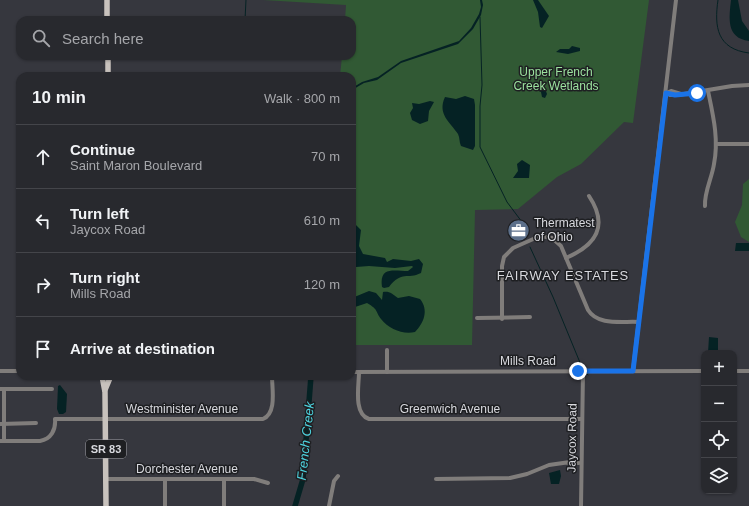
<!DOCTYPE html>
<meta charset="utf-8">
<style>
body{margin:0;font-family:Arial,sans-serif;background:#303136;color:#f1f3f6}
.controls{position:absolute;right:12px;bottom:12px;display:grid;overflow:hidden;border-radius:8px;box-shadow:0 1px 3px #0004}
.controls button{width:36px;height:36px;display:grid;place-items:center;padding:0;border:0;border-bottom:1px solid #44454a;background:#28292e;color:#f1f3f6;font:20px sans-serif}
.stop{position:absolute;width:12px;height:12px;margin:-9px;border:3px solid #1a73e8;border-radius:50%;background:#fff}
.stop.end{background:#1a73e8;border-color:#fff;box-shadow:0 1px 4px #0008}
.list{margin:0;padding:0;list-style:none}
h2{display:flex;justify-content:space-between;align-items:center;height:52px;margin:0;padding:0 16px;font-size:17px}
h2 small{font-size:13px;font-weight:400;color:#a5a6aa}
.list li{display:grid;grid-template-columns:26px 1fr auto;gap:12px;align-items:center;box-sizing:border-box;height:64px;padding:0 16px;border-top:1px solid #44454a}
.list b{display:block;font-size:15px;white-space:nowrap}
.list p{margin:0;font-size:13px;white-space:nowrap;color:#a5a6aa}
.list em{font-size:13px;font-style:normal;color:#a5a6aa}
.icon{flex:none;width:22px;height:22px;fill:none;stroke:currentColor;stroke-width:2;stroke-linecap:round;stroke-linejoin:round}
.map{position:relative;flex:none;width:749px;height:506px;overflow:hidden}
.search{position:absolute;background:#28292e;box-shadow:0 1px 3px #0004;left:16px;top:16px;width:340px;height:44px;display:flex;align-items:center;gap:10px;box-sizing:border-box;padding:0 14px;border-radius:12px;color:#a5a6aa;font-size:15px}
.panel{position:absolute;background:#28292e;box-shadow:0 1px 3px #0004;left:16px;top:72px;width:340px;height:308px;border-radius:12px}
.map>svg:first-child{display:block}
.green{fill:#315934}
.water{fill:#052224}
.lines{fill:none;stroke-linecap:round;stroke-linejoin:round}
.stream{stroke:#052224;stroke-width:1}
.river{stroke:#052224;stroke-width:5.5}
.minor{stroke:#807d7b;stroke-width:4}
.major{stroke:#c8c2bd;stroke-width:5.5}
.route{stroke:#1a73e8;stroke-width:5}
.labels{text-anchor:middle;stroke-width:3;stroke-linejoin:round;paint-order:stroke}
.shield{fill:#1e1f22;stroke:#a0a1a6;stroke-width:1}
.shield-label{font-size:11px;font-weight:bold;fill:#d8d9de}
.park-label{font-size:12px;fill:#9ce29f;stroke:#1e1f22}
.poi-label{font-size:12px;fill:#d8d9de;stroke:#1e1f22;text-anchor:start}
.street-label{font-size:12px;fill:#d8d9de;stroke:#1e1f22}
.neighbourhood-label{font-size:13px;letter-spacing:1px;fill:#d8d9de;stroke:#1e1f22}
.water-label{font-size:13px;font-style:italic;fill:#4ed5e1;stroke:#1e1f22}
</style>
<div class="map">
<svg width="749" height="506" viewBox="0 0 749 506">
<rect width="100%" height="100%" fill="#36373e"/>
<g class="green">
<polygon points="263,0 649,0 633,123 624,122 581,164 557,177 518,209 475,210 472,345 352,345 352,76 340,76 342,56 352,56 352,20 345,20 346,5"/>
<polygon points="749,179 749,242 741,237 735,222 742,205 743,184"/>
</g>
<g class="water">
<polygon points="480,0 482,0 483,5 481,15 473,29 458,44 401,63 377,80 364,83 352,90 352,88 362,82 378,77 401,61 459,41 471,28 479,14 481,7"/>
<polygon points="533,0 538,0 549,16 542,28 540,27 538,12"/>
<path d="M731,0H738L742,21L749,31V41C726,38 729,18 731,0Z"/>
<polygon points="572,46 580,48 580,51 568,54 556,52 560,49 569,49"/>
<polygon points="537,83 544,86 547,94 545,98 542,97 541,92 537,90 534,85"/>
<path d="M465,96L474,99L475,105V146L473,150L461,146C459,142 460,138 458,134C450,122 437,114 445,97L456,99Z"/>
<polygon points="430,101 434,102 429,111 428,121 420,124 412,120 410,113 413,108 412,103 419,104"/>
<polygon points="522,160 530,165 529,178 513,178 518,171 517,164"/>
<path d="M352,221L361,230L359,246L363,254L385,258L387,262L393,259L411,261L419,259L423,264L421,273C407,280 402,270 389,287L384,288L382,287C379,266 394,271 408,271L413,267L412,266L395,268L369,266L356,267L352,266Z"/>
<polygon points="736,243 749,243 749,251 735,251"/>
<path d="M369,291L376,293L382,300L383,292C390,291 392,294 398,298L409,296L420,299C429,310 424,323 415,332C403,335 389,329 381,319C375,311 379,310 367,303L352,308V298Z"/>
<polygon points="709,337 718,338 718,353 708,353"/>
<polygon points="60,385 67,394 66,412 63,414 59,414 57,409 58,386"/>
<polygon points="560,470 561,476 559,484 551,484 549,473"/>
</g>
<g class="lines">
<g class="stream">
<path d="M718,0C714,27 717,49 749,53"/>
<polyline points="480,17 482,85 480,106 480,147 507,202 522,222"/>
<polyline points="245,20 246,0"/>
<polyline points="530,247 553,297 581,365"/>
<polyline points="587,374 588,375"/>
</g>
<polyline class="river" points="295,506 303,479 311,376"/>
<g class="minor">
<polyline points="666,93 671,91 681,94"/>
<polyline points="669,93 670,95 678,95 732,86 749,85"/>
<polyline points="716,144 749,144"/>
<path d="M705,206C704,192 712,178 714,164C719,139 713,115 708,91"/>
<path d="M566,258C596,245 609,226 589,196"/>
<polyline points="477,318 530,317"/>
<path d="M502,319V266L504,257L513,248L540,236L552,238L561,246L588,310C598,326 622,321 639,322"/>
<polyline points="0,371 20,371"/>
<polyline points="633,371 676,0"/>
<polyline points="734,371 749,371"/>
<polyline points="352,372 704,371"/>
<path d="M359,372C359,385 353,414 369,419H582"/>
<polyline points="387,372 387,350"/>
<polyline points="113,376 114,376"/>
<polyline points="0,389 52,389"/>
<polyline points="0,424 36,423"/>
<path d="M0,441H40C51,439 56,430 55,419H263C277,413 272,389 272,376"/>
<polyline points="4,441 4,389"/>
<polyline points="106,479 254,479 268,483"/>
<polyline points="165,479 165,506"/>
<polyline points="224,479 224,506"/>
<polyline points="436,479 510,478 527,474 549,465 570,462 579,463 568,463"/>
<polyline points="329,506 334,481 338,476"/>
<polyline points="581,506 583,371"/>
</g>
<g class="major">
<polyline points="107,0 107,20"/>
<polyline points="108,56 108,76"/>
<polyline points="102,376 105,392 106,506"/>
<polyline points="105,390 110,378"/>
</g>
</g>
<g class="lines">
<polyline class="route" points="578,371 633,371 666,93 675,95 697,93"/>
</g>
<defs>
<symbol id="office-disc" viewBox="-11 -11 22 22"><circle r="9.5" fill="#5c6f8a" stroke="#1e1f22"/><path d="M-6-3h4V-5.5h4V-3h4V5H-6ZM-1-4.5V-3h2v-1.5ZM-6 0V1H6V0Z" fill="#fff"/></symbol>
</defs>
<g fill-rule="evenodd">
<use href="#office-disc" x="506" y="218" width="25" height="25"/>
</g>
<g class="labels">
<rect class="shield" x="86" y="440" width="40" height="18" rx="3"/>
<g class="shield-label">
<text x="106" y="453">SR 83</text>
</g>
<g class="park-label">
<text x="556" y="76">Upper French<tspan x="556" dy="14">Creek Wetlands</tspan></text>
</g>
<g class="poi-label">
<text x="534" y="227">Thermatest<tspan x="534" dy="14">of Ohio</tspan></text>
</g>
<g class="street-label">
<text x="528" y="365">Mills Road</text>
<text x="182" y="413">Westminister Avenue</text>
<text x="450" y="413">Greenwich Avenue</text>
<text transform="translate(572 438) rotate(-89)" y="4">Jaycox Road</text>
<text x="187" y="473">Dorchester Avenue</text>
</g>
<g class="neighbourhood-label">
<text x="563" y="280">FAIRWAY ESTATES</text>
</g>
<g class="water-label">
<text transform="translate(305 441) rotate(-84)" y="5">French Creek</text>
</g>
</g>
</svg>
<div class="controls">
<button>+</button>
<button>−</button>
<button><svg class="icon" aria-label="locate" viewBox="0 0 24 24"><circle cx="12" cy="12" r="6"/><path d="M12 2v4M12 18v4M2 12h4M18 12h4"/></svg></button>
<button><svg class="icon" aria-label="layers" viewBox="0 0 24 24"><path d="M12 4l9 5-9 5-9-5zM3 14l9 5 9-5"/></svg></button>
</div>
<div class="stop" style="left:697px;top:93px"></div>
<div class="stop end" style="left:578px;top:371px"></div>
<div class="search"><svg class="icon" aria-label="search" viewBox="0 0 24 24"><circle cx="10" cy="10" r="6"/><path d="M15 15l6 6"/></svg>Search here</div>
<section class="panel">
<h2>10 min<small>Walk · 800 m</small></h2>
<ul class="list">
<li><svg class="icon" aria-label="ahead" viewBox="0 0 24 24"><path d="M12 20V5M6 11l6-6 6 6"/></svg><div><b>Continue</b><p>Saint Maron Boulevard</p></div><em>70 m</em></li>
<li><svg class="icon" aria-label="left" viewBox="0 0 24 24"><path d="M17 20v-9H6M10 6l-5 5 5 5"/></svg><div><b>Turn left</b><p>Jaycox Road</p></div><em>610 m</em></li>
<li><svg class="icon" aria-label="right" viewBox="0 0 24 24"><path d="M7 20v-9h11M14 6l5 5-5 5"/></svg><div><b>Turn right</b><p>Mills Road</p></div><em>120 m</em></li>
<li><svg class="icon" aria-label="arrive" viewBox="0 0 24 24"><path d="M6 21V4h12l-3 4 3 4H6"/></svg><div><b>Arrive at destination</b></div></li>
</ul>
</section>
</div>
